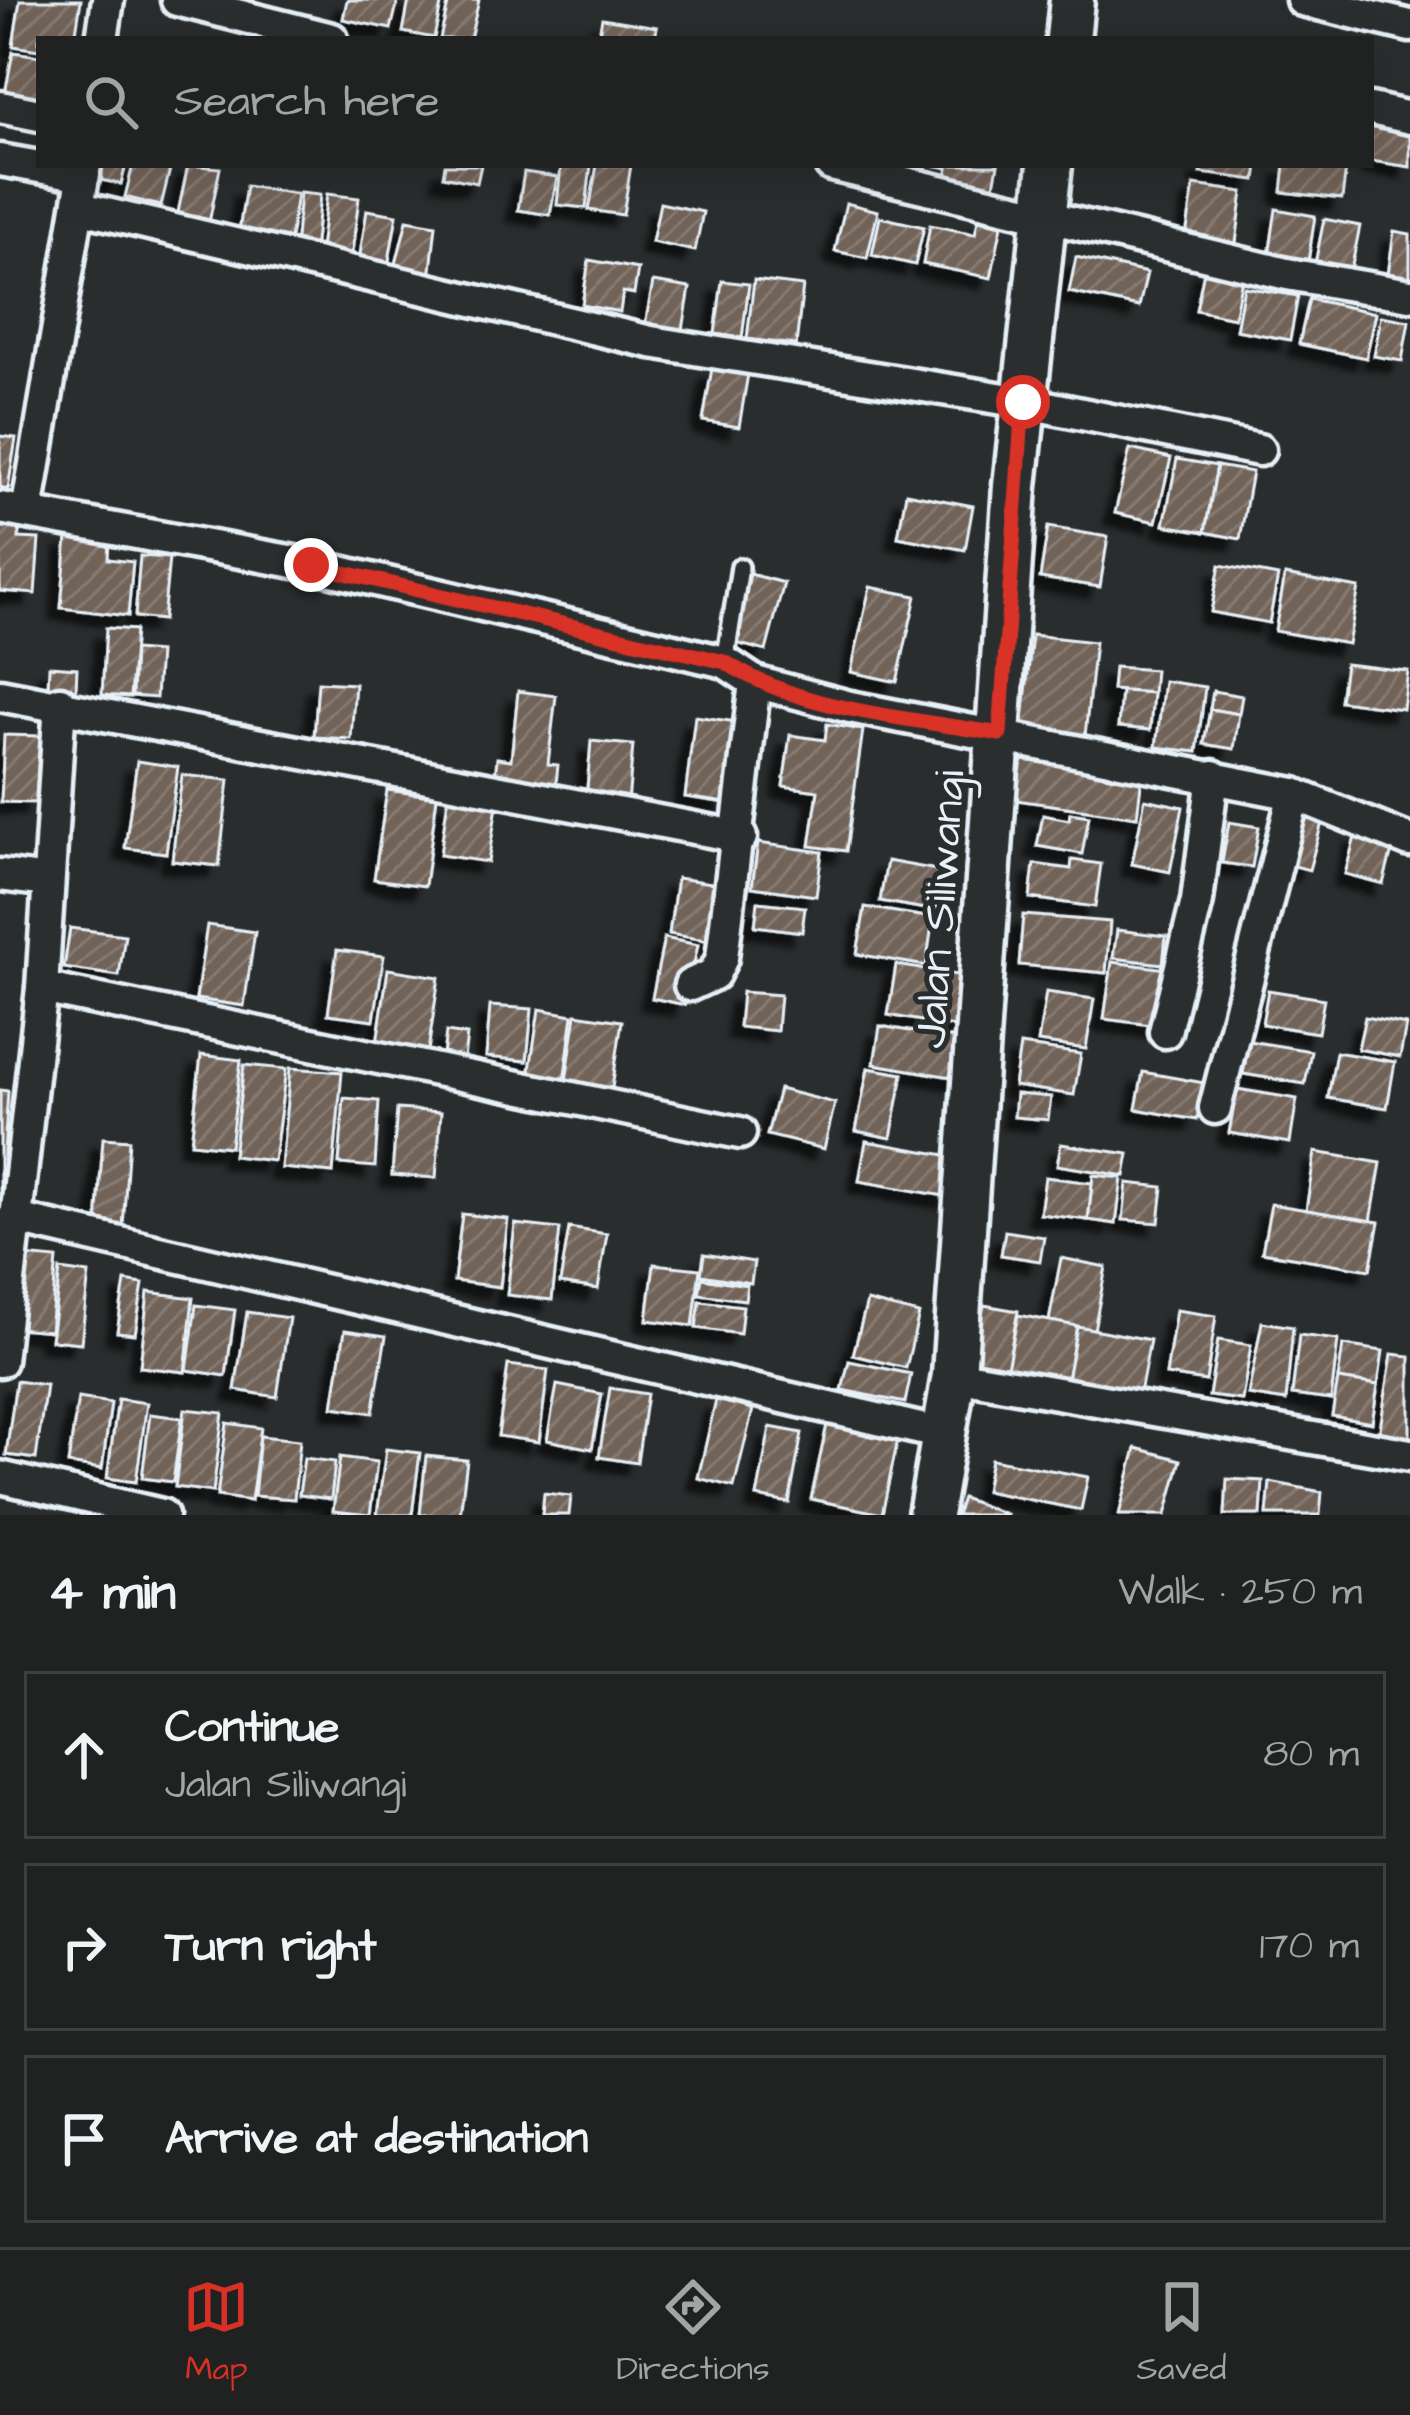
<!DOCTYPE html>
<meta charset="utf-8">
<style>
body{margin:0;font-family:"Architects Daughter",sans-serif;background:#2d2f2f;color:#f1f3f6}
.stop{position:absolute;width:36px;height:36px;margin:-27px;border:9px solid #d93025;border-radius:50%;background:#fff}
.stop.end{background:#d93025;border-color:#fff;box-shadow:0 3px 12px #0008}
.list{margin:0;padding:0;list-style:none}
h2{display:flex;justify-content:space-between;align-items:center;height:156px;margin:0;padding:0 48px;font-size:51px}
h2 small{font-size:39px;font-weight:400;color:#a2a4a5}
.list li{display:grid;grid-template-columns:78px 1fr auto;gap:36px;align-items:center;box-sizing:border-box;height:168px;margin:0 24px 24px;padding:0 24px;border:3px solid #3d3f40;border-radius:0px}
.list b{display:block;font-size:45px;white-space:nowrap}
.list p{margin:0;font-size:39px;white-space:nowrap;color:#a2a4a5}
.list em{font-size:39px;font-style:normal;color:#a2a4a5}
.icon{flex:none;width:66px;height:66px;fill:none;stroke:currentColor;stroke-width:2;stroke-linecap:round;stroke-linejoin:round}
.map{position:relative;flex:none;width:1410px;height:1515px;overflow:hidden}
.search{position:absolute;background:#202222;box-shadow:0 12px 48px #0002;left:36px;right:36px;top:36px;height:132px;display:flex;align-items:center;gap:30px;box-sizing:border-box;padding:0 42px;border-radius:0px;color:#a2a4a5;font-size:45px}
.sheet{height:732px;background:#202222}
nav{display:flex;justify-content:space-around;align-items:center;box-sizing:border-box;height:168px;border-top:3px solid #3d3f40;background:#202222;font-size:33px;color:#a2a4a5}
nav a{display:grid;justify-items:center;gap:6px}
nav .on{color:#d93025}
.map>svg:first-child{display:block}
.building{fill:url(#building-hatch);stroke:#e8f1f8;stroke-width:3;filter:url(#shadow)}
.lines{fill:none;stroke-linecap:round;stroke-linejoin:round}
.lane-casing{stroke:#e8f1f8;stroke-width:24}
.street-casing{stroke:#e8f1f8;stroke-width:39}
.secondary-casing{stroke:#e8f1f8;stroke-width:51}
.lane{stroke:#2a2d2e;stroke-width:15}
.street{stroke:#2a2d2e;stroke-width:30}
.secondary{stroke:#2a2d2e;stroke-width:42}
.route{stroke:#d93025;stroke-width:15}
.labels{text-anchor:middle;stroke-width:10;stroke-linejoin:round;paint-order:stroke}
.street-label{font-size:45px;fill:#e8f1f8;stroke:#2a2d2e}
</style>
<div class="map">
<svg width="1410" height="1515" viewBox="0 0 1410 1515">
<defs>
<pattern id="building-hatch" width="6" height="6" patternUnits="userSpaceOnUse" patternTransform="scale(3)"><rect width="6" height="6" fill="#726359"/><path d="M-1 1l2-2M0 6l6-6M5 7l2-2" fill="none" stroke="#867a72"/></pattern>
<filter id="shadow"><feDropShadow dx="-11" dy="11" stdDeviation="3" flood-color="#0009"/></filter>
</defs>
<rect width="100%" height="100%" fill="#2a2d2e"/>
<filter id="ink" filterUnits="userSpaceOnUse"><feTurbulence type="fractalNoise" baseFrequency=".00833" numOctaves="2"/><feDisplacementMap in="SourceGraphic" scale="24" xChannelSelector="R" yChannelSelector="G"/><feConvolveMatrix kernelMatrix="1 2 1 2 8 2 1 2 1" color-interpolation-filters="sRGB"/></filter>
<g filter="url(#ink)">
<g class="building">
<polygon points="20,0 81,0 75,39 39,39 39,50 13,46"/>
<polygon points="347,0 398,0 391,29 343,19"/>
<polygon points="409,0 442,0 434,38 403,32"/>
<polygon points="449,0 479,0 470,39 440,39"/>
<polygon points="602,18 657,27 655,39 598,39"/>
<polygon points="13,52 39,56 39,110 3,104"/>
<polygon points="1371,122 1410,128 1410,167 1371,161"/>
<polygon points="98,165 126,165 121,184 95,179"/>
<polygon points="133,165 171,165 161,206 125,197"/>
<polygon points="188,165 220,168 208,228 176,222"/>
<polygon points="445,165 481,165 477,183 443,176"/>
<polygon points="561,165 591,165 586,208 557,205"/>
<polygon points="597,165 631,165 623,215 589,210"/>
<polygon points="932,165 998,165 993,191 945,182 948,168"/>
<polygon points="1202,165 1258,165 1256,180 1201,173"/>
<polygon points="1285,165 1346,168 1342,199 1282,192"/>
<polygon points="524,172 557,177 550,215 518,210"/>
<polygon points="1194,185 1243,192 1236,243 1186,236"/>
<polygon points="246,186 297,194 289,246 238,238"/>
<polygon points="300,193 320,195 314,252 295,250"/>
<polygon points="327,194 359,198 351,260 319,257"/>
<polygon points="660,203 703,212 695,251 652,242"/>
<polygon points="846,203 878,211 867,258 835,251"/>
<polygon points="1276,209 1315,216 1308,262 1269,256"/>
<polygon points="367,210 397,215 387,272 358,267"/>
<polygon points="880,217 924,227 915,265 872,255"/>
<polygon points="1324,219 1360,226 1351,270 1315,264"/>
<polygon points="407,220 436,225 430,279 394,272"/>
<polygon points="978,220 1002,225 991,278 923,264 930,225 975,234"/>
<polygon points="1394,231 1410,234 1410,285 1387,282"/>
<polygon points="1076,257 1147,273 1139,307 1069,292"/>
<polygon points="589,260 638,269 634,294 623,292 620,312 582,305"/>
<polygon points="1205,266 1243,274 1234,318 1196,310"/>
<polygon points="754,280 803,286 796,345 747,339"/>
<polygon points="722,281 749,284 742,338 715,334"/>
<polygon points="653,282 690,288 681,342 643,336"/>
<polygon points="1244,287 1298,296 1290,340 1236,330"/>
<polygon points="1309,299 1376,313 1366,358 1299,344"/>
<polygon points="1381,316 1409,321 1402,361 1374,356"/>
<polygon points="712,368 748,374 739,427 703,421"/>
<polygon points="0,436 16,438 8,489 0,487"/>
<polygon points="1130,449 1171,458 1156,522 1115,513"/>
<polygon points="1177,459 1217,466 1205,532 1164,525"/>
<polygon points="1217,466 1252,472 1240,539 1205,532"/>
<polygon points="906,493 973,506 965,550 898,537"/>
<polygon points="0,523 20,525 19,538 39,539 35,594 0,591"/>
<polygon points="1048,527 1108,537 1100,587 1040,578"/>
<polygon points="67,537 109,541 108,559 133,562 128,616 61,608"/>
<polygon points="140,556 169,558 163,620 135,617"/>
<polygon points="1220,565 1278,576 1269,623 1211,612"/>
<polygon points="750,574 784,583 766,651 732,642"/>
<polygon points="1285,575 1359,588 1348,644 1275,631"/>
<polygon points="870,587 916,596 897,682 851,672"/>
<polygon points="106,628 135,630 130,697 102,695"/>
<polygon points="1032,635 1095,642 1085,736 1022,730"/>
<polygon points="134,650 159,652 156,698 132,696"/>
<polygon points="1345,664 1408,671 1403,709 1340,701"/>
<polygon points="49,666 77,668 76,690 48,689"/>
<polygon points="1114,667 1155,670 1153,693 1112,690"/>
<polygon points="1164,681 1205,687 1197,752 1156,747"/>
<polygon points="318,682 355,684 351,739 314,737"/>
<polygon points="518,691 556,696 548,764 558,765 555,793 494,787 497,758 511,760"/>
<polygon points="1121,691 1153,693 1150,730 1118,727"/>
<polygon points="1213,691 1242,696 1239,714 1210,709"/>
<polygon points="1210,709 1239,714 1234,749 1204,744"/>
<polygon points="695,716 737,722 726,803 685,797"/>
<polygon points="827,724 863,730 846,851 810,846 818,791 783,786 790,735 825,740"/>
<polygon points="4,735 40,736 36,803 1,802"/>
<polygon points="591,741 633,745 628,804 586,800"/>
<polygon points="1022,760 1142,776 1137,817 1016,800"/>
<polygon points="137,761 178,767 166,853 125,848"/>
<polygon points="182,775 229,780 219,866 172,861"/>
<polygon points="387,790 437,797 425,886 374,879"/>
<polygon points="448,798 497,806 488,862 440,855"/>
<polygon points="1145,799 1183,807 1170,872 1132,864"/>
<polygon points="1294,811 1323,819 1309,870 1280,862"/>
<polygon points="1070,813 1089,816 1082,854 1037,846 1043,815 1069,820"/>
<polygon points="1229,822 1259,827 1252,867 1222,863"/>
<polygon points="1356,833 1394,843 1383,884 1345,874"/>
<polygon points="758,843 822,852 816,896 752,887"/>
<polygon points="1072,860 1101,864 1095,907 1030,898 1034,864 1071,869"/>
<polygon points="887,861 943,871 936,911 880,901"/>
<polygon points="677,878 726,885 717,942 669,934"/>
<polygon points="758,902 805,907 802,932 755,926"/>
<polygon points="865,907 933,918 926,966 857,954"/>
<polygon points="1023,915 1110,922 1106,973 1019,965"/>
<polygon points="207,925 255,932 244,1006 196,999"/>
<polygon points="70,928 125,935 119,976 64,968"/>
<polygon points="1117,930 1166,936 1163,964 1113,958"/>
<polygon points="664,938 698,945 685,1005 652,998"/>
<polygon points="337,950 384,956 374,1020 328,1014"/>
<polygon points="1112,962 1167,969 1159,1026 1104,1019"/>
<polygon points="896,965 969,977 960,1028 888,1015"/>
<polygon points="388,969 439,977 428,1051 377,1043"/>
<polygon points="1268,990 1324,999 1318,1033 1262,1024"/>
<polygon points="742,992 780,995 777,1031 739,1027"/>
<polygon points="1046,992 1094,999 1086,1049 1038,1042"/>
<polygon points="490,1006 532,1009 527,1061 486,1057"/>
<polygon points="539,1009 573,1015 564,1082 529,1077"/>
<polygon points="576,1014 622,1021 612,1088 566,1081"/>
<polygon points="1365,1017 1406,1025 1400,1057 1358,1049"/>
<polygon points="880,1026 969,1041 963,1079 874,1064"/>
<polygon points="446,1032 467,1035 463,1066 442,1063"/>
<polygon points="1249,1041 1311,1051 1305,1084 1243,1074"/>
<polygon points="1020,1045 1081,1054 1074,1095 1014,1086"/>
<polygon points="1336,1052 1395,1062 1387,1108 1328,1098"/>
<polygon points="201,1055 241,1060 230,1147 191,1143"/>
<polygon points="244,1065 286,1069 274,1161 233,1156"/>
<polygon points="290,1068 342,1072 333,1173 281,1168"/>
<polygon points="868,1068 903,1074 891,1138 856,1131"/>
<polygon points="1143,1072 1204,1083 1197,1120 1136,1109"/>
<polygon points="779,1089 835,1103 824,1149 767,1135"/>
<polygon points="1237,1089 1297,1099 1290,1143 1229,1133"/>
<polygon points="0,1090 8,1091 1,1200 0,1200"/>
<polygon points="1016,1094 1051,1097 1048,1120 1014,1117"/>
<polygon points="344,1098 379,1101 375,1167 339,1164"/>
<polygon points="397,1109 441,1112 436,1178 392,1175"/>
<polygon points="103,1138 129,1140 123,1227 97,1226"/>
<polygon points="866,1141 957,1157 950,1197 859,1181"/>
<polygon points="1061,1144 1129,1154 1125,1176 1057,1165"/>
<polygon points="1315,1152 1381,1163 1371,1221 1306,1210"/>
<polygon points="1093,1175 1122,1178 1116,1224 1088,1220"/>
<polygon points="1045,1177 1092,1183 1088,1220 1040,1214"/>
<polygon points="1127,1183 1163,1187 1159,1223 1123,1220"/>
<polygon points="1271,1204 1379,1222 1370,1270 1262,1252"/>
<polygon points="462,1214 508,1219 500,1287 454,1281"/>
<polygon points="515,1224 560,1229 552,1300 507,1295"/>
<polygon points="569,1228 607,1234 598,1289 560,1283"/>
<polygon points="1005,1231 1044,1237 1040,1261 1001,1255"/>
<polygon points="704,1254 754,1262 751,1283 701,1275"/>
<polygon points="23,1256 57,1259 50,1331 16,1328"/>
<polygon points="1061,1258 1106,1267 1094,1330 1049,1321"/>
<polygon points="654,1264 700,1269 693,1326 647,1320"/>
<polygon points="60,1270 89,1274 81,1343 51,1340"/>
<polygon points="702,1278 747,1285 745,1300 699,1294"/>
<polygon points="125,1281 143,1284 135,1334 117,1332"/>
<polygon points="148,1292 193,1298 185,1372 140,1367"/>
<polygon points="700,1301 743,1306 740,1334 696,1328"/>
<polygon points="867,1301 919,1314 906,1368 853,1355"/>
<polygon points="196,1305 235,1310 226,1376 187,1370"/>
<polygon points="984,1305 1018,1311 1006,1373 972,1367"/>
<polygon points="1176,1310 1216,1316 1206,1381 1166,1375"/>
<polygon points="247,1312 289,1318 277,1397 235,1390"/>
<polygon points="1018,1315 1077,1326 1066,1385 1006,1373"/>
<polygon points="1262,1322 1293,1327 1286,1401 1248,1395"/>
<polygon points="1077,1326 1150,1340 1139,1399 1066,1385"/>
<polygon points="345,1330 386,1336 373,1413 333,1407"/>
<polygon points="1299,1335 1338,1340 1331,1400 1292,1395"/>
<polygon points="1218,1340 1251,1345 1242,1400 1209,1396"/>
<polygon points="1343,1345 1383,1351 1378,1385 1338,1379"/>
<polygon points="1392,1354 1410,1356 1410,1440 1379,1435"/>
<polygon points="849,1361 911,1374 905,1403 842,1390"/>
<polygon points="508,1365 548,1370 539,1442 498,1436"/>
<polygon points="1338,1379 1378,1385 1372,1423 1332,1416"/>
<polygon points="16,1381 46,1385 36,1459 6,1455"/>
<polygon points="557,1385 602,1394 592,1449 547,1440"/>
<polygon points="610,1388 647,1394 637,1463 599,1457"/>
<polygon points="78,1398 111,1403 102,1469 68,1464"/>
<polygon points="118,1399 147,1403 136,1482 107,1478"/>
<polygon points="716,1400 753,1409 734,1487 698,1478"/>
<polygon points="185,1409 223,1413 213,1492 175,1487"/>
<polygon points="150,1414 182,1418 173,1482 142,1478"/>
<polygon points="828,1420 899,1435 882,1514 811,1499"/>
<polygon points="227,1423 261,1428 251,1501 217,1496"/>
<polygon points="770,1427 802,1433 789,1503 757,1497"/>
<polygon points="260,1436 300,1440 294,1499 254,1496"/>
<polygon points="1136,1448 1181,1460 1166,1515 1119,1515"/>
<polygon points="386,1449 420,1453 412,1515 377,1515"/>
<polygon points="426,1456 467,1460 460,1515 420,1515"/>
<polygon points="340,1457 377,1462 370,1515 333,1511"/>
<polygon points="304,1458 335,1462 331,1499 299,1495"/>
<polygon points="991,1459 1088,1477 1081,1510 985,1491"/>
<polygon points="1227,1479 1263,1481 1261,1515 1225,1515"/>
<polygon points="1270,1482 1322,1492 1320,1515 1267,1515"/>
<polygon points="544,1493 571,1496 569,1515 542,1515"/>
<polygon points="962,1498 1008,1515 956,1515"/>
</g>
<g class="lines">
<defs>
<polyline id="lane" points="725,662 740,567"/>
<g id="street">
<polyline points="177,0 332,39"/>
<polyline points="1302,0 1410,26"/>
<polyline points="102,39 108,0"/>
<polyline points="0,107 39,115"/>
<polyline points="1371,109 1410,118"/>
<polyline points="0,160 84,175"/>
<polyline points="831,165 1287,274 1410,295"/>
<polyline points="81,208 651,342 1023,402 1259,450"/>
<polyline points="0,508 311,565 725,662 755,682 850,707 1294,794 1410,841"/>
<polyline points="27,512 85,165"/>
<polyline points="0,695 741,837"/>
<polyline points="0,875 48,881"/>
<polyline points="690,985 714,974 722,958 755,682"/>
<polyline points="42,988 740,1133"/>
<polyline points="1165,1032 1197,901 1213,776"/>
<polyline points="1215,1108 1294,794"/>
<polyline points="13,1218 942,1434"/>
<polyline points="0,1361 42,988 60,702"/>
<polyline points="954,1375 1410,1455"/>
<polyline points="0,1477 162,1515"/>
</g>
<g id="secondary">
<polyline points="1068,39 1072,0"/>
<polyline points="930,1515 954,1375 1015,486 1050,165"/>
</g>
</defs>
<use href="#lane" class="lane-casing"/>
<use href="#street" class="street-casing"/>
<use href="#secondary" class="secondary-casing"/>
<use href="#lane" class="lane"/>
<use href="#street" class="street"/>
<use href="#secondary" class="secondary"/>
</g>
</g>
<g class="lines" filter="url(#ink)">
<path class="route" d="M311,565L725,662C801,712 912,718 1000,734L1023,402"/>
</g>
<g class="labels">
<g class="street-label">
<text transform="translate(938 909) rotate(-86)" y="16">Jalan Siliwangi</text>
</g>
</g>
</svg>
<div class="stop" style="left:1023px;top:402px"></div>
<div class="stop end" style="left:311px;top:565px"></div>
<div class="search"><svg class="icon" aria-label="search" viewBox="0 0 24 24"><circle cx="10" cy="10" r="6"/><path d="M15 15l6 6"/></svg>Search here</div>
</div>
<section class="sheet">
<h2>4 min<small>Walk · 250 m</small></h2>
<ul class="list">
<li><svg class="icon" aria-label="ahead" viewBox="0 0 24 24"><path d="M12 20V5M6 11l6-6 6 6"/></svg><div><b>Continue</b><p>Jalan Siliwangi</p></div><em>80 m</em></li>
<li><svg class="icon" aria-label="right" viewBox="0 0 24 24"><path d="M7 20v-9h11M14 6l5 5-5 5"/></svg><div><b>Turn right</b></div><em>170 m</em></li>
<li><svg class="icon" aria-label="arrive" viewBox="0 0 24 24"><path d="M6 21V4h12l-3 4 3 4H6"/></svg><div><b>Arrive at destination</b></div></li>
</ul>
</section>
<nav>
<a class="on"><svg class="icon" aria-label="map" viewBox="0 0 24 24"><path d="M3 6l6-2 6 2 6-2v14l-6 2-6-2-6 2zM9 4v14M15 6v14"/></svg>Map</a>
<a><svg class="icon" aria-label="directions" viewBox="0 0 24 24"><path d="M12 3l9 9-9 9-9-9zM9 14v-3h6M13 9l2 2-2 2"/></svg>Directions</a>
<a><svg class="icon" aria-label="saved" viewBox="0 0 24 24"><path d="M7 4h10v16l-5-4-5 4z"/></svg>Saved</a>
</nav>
